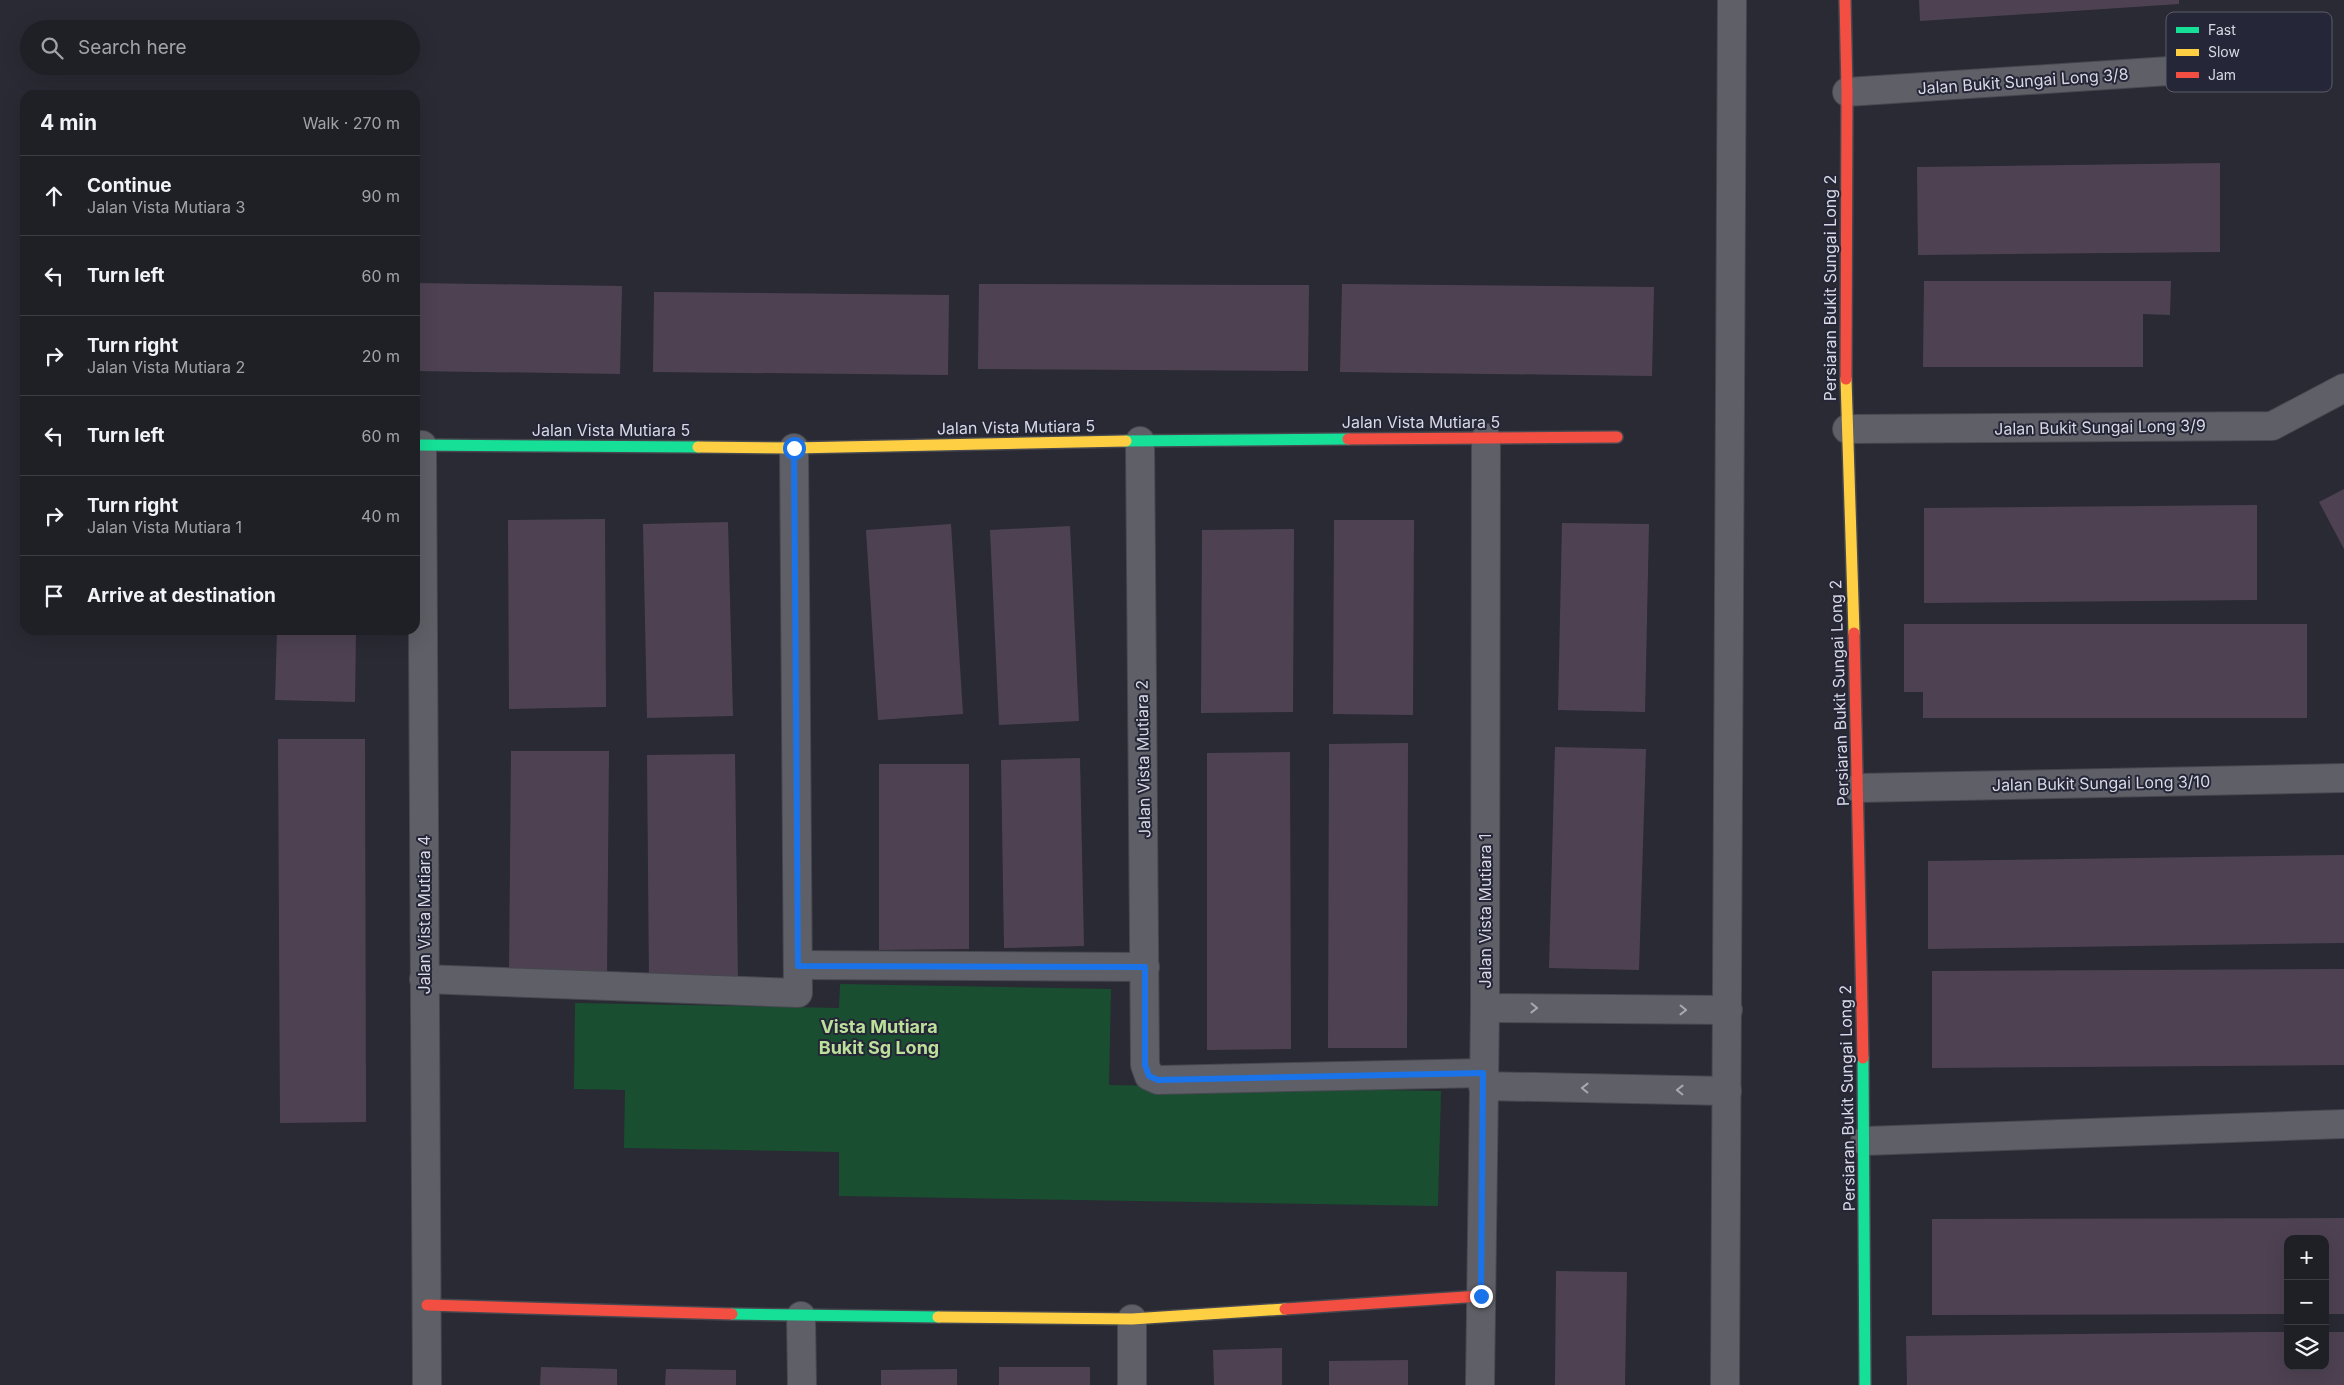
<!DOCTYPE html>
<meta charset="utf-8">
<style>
body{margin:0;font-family:Inter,sans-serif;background:#27282e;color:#f1f3f6}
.controls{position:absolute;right:15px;bottom:15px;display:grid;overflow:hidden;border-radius:10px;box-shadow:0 5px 20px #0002}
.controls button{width:45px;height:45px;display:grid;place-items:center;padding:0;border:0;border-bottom:1px solid #3c3e43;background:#1f2026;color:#f1f3f6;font:25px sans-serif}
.stop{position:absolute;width:15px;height:15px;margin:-11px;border:4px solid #1a73e8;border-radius:50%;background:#fff}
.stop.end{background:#1a73e8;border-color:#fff;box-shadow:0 1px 5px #0008}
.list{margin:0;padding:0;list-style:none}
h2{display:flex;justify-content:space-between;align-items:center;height:65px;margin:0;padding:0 20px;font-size:21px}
h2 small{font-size:16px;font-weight:400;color:#a1a3a7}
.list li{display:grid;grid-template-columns:32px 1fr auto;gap:15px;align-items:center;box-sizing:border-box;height:80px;padding:0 20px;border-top:1px solid #3c3e43}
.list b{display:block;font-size:19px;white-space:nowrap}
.list p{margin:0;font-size:16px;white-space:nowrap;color:#a1a3a7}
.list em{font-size:16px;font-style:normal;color:#a1a3a7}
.icon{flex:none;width:28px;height:28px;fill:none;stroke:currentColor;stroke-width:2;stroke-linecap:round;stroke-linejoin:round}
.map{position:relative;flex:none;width:2344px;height:1385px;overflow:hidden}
.search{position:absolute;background:#1f2026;box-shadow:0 5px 20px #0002;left:20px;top:20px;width:400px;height:55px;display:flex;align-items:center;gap:12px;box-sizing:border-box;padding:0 18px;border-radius:28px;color:#a1a3a7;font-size:19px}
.panel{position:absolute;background:#1f2026;box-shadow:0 5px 20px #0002;left:20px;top:90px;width:400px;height:545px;border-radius:15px}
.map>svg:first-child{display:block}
.green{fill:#194f30}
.building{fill:#4e4252}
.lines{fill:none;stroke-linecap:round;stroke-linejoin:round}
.street-casing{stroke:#46474f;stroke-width:30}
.fast-casing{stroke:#46474f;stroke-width:14}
.slow-casing{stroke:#46474f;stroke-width:14}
.jam-casing{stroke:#46474f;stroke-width:14}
.street{stroke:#5f6067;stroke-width:28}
.fast{stroke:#16e098;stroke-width:11}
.slow{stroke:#ffcf43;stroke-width:11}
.jam{stroke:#f24e42;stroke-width:11}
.oneway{stroke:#a8a9b2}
.route{stroke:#1a73e8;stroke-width:6}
.labels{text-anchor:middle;stroke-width:4;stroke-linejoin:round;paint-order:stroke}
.street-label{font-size:16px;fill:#d8d9e4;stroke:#252637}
.neighbourhood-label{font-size:18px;font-weight:bold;fill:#bbe09a;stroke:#252637}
.key{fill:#252637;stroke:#5b5c6b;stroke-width:1}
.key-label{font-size:14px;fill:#d8d9e4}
</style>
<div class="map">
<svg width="2344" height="1385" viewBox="0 0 2344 1385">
<rect width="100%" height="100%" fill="#292a33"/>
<polygon class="green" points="840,984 1111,989 1109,1085 1441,1091 1438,1206 839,1196 839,1152 624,1148 625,1090 574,1089 575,1003 839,1008"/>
<g class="building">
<polygon points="1919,0 2179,0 2179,4 1920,21"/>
<polygon points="2220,163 2220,252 1918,255 1917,167"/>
<polygon points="1924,281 2171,281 2170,315 2143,314 2143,367 1923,367"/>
<polygon points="415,283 622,286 620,374 415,371"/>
<polygon points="979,284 1309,285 1308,371 978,369"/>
<polygon points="1342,284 1654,287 1652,376 1340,372"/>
<polygon points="654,292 949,295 948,375 653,372"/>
<polygon points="2344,489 2344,549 2319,502"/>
<polygon points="2257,505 2257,600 1924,603 1924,508"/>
<polygon points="605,519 606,707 509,709 508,520"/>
<polygon points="1334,520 1414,520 1413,715 1333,714"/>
<polygon points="728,522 733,716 647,718 643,524"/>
<polygon points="1562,523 1649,524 1645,712 1558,710"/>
<polygon points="951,524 963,714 878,720 866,530"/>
<polygon points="1070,526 1079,721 999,725 990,530"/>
<polygon points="1294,529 1293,712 1201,713 1202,530"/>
<polygon points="1904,624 2307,624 2307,718 1923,718 1923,692 1904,692"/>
<polygon points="277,630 356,630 355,702 275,700"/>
<polygon points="278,739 365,739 366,1122 280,1123"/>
<polygon points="1408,743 1407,1048 1328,1048 1329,744"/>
<polygon points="1555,747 1646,749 1639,970 1549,968"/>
<polygon points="511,751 609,751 607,977 509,976"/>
<polygon points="1290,752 1291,1049 1207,1050 1207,753"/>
<polygon points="735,754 738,983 649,984 647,755"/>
<polygon points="1080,758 1084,946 1004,948 1001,760"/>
<polygon points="879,764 969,764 969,949 879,950"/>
<polygon points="2344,855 2344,943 1928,949 1928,861"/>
<polygon points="2344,969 2344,1065 1932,1068 1932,971"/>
<polygon points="2344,1218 2344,1314 2325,1314 2325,1239 2288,1239 2288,1314 1932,1315 1932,1219"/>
<polygon points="1556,1271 1627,1272 1625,1385 1555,1385"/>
<polygon points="2266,1332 2288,1332 2288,1366 2325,1366 2325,1332 2344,1332 2344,1385 1907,1385 1906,1336"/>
<polygon points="1282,1348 1282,1385 1214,1385 1213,1350"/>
<polygon points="1408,1360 1408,1385 1329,1385 1329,1361"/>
<polygon points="541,1367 617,1369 617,1385 540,1385"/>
<rect x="999" y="1367" width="91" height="18"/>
<polygon points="666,1369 736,1370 736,1385 665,1385"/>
<polygon points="957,1369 957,1385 881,1385 881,1370"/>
</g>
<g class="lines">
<defs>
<g id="street">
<polyline points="1847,92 2199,69"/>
<polyline points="1847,429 2272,426 2344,388"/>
<polyline points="1140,441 1145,1065 1149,1076 1158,1080 1483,1073"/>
<polyline points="422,445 427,1385"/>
<polyline points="1858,788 2344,778"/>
<polyline points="798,965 1145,967"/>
<polyline points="424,979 798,993 794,448"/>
<polyline points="1485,1008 1728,1010"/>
<polyline points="1483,1086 1727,1091"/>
<polyline points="1865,1141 2344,1124"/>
<polyline points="801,1316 802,1385"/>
<polyline points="1132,1319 1132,1385"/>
<polyline points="1480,1385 1485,1008 1486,438"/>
<polyline points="1725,1385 1732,0"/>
</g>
<g id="fast">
<polyline points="1126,441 1348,439"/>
<polyline points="415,445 698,447"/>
<polyline points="1863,1058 1865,1385"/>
<polyline points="732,1314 938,1317"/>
</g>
<g id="slow">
<polyline points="1846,379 1854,633"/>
<polyline points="698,447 794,448 1126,441"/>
<polyline points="938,1317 1132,1319 1285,1309"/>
</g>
<g id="jam">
<polyline points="1845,0 1847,92 1846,379"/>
<polyline points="1348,439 1617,437"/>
<polyline points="1854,633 1863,1058"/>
<polyline points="427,1305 732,1314"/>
<polyline points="1285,1309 1481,1296"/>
</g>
</defs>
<use href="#street" class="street-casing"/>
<use href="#fast" class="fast-casing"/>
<use href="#slow" class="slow-casing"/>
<use href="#jam" class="jam-casing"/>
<use href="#street" class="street"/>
<use href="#fast" class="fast"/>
<use href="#slow" class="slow"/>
<use href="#jam" class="jam"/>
</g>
<defs><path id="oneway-chevron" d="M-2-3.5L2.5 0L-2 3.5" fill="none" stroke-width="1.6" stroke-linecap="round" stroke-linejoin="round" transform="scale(1.25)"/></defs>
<g class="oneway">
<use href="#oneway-chevron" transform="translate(1534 1008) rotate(1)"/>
<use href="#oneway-chevron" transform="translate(1683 1010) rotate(1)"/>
<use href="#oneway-chevron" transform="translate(1585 1088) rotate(-179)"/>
<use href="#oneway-chevron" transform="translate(1680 1090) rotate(-179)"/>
</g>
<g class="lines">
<polyline class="route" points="794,448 798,966 1145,967 1145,1065 1149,1076 1158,1080 1483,1073 1481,1296"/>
</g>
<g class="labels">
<g class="street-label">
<text transform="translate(2023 81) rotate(-4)" y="6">Jalan Bukit Sungai Long 3/8</text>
<text transform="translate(1830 288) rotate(-90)" y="6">Persiaran Bukit Sungai Long 2</text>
<text x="1421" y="428">Jalan Vista Mutiara 5</text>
<text transform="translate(1016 427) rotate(-1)" y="6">Jalan Vista Mutiara 5</text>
<text transform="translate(2100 427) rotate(-1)" y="6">Jalan Bukit Sungai Long 3/9</text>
<text x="611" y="436">Jalan Vista Mutiara 5</text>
<text transform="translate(1839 693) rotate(-92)" y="6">Persiaran Bukit Sungai Long 2</text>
<text transform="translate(1143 759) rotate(-91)" y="6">Jalan Vista Mutiara 2</text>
<text transform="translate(2101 783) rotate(-1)" y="6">Jalan Bukit Sungai Long 3/10</text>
<text transform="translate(1485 911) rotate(-90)" y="6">Jalan Vista Mutiara 1</text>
<text transform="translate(424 915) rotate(-90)" y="6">Jalan Vista Mutiara 4</text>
<text transform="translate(1847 1098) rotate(-91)" y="6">Persiaran Bukit Sungai Long 2</text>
</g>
<g class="neighbourhood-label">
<text x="879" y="1033">Vista Mutiara<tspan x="879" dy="21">Bukit Sg Long</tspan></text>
</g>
</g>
<rect x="2166" y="12" width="166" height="80" rx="8" class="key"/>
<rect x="2176" y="27" width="23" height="6" fill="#16e098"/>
<rect x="2176" y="49" width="23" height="7" fill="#ffcf43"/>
<rect x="2176" y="72" width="23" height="6" fill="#f24e42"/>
<g class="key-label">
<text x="2208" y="35">Fast</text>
<text x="2208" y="57">Slow</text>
<text x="2208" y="80">Jam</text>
</g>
</svg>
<div class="controls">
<button>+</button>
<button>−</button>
<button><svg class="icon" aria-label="layers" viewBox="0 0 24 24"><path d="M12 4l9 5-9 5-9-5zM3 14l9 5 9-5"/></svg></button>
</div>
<div class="stop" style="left:794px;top:448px"></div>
<div class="stop end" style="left:1481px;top:1296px"></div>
<div class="search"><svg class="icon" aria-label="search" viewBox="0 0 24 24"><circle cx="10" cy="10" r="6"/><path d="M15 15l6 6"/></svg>Search here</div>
<section class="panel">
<h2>4 min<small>Walk · 270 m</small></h2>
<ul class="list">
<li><svg class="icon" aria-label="ahead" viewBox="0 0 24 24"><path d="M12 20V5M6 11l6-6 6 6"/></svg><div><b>Continue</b><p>Jalan Vista Mutiara 3</p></div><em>90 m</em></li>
<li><svg class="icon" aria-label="left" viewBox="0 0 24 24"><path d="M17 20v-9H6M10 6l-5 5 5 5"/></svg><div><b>Turn left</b></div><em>60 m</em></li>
<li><svg class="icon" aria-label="right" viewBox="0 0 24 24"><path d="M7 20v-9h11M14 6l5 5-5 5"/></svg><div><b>Turn right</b><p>Jalan Vista Mutiara 2</p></div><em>20 m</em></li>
<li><svg class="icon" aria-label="left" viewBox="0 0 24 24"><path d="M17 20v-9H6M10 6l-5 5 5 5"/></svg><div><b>Turn left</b></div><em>60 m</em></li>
<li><svg class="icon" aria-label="right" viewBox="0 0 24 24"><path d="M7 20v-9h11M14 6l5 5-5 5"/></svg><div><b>Turn right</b><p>Jalan Vista Mutiara 1</p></div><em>40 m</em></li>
<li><svg class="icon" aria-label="arrive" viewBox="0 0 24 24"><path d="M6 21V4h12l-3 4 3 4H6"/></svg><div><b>Arrive at destination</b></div></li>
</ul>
</section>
</div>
